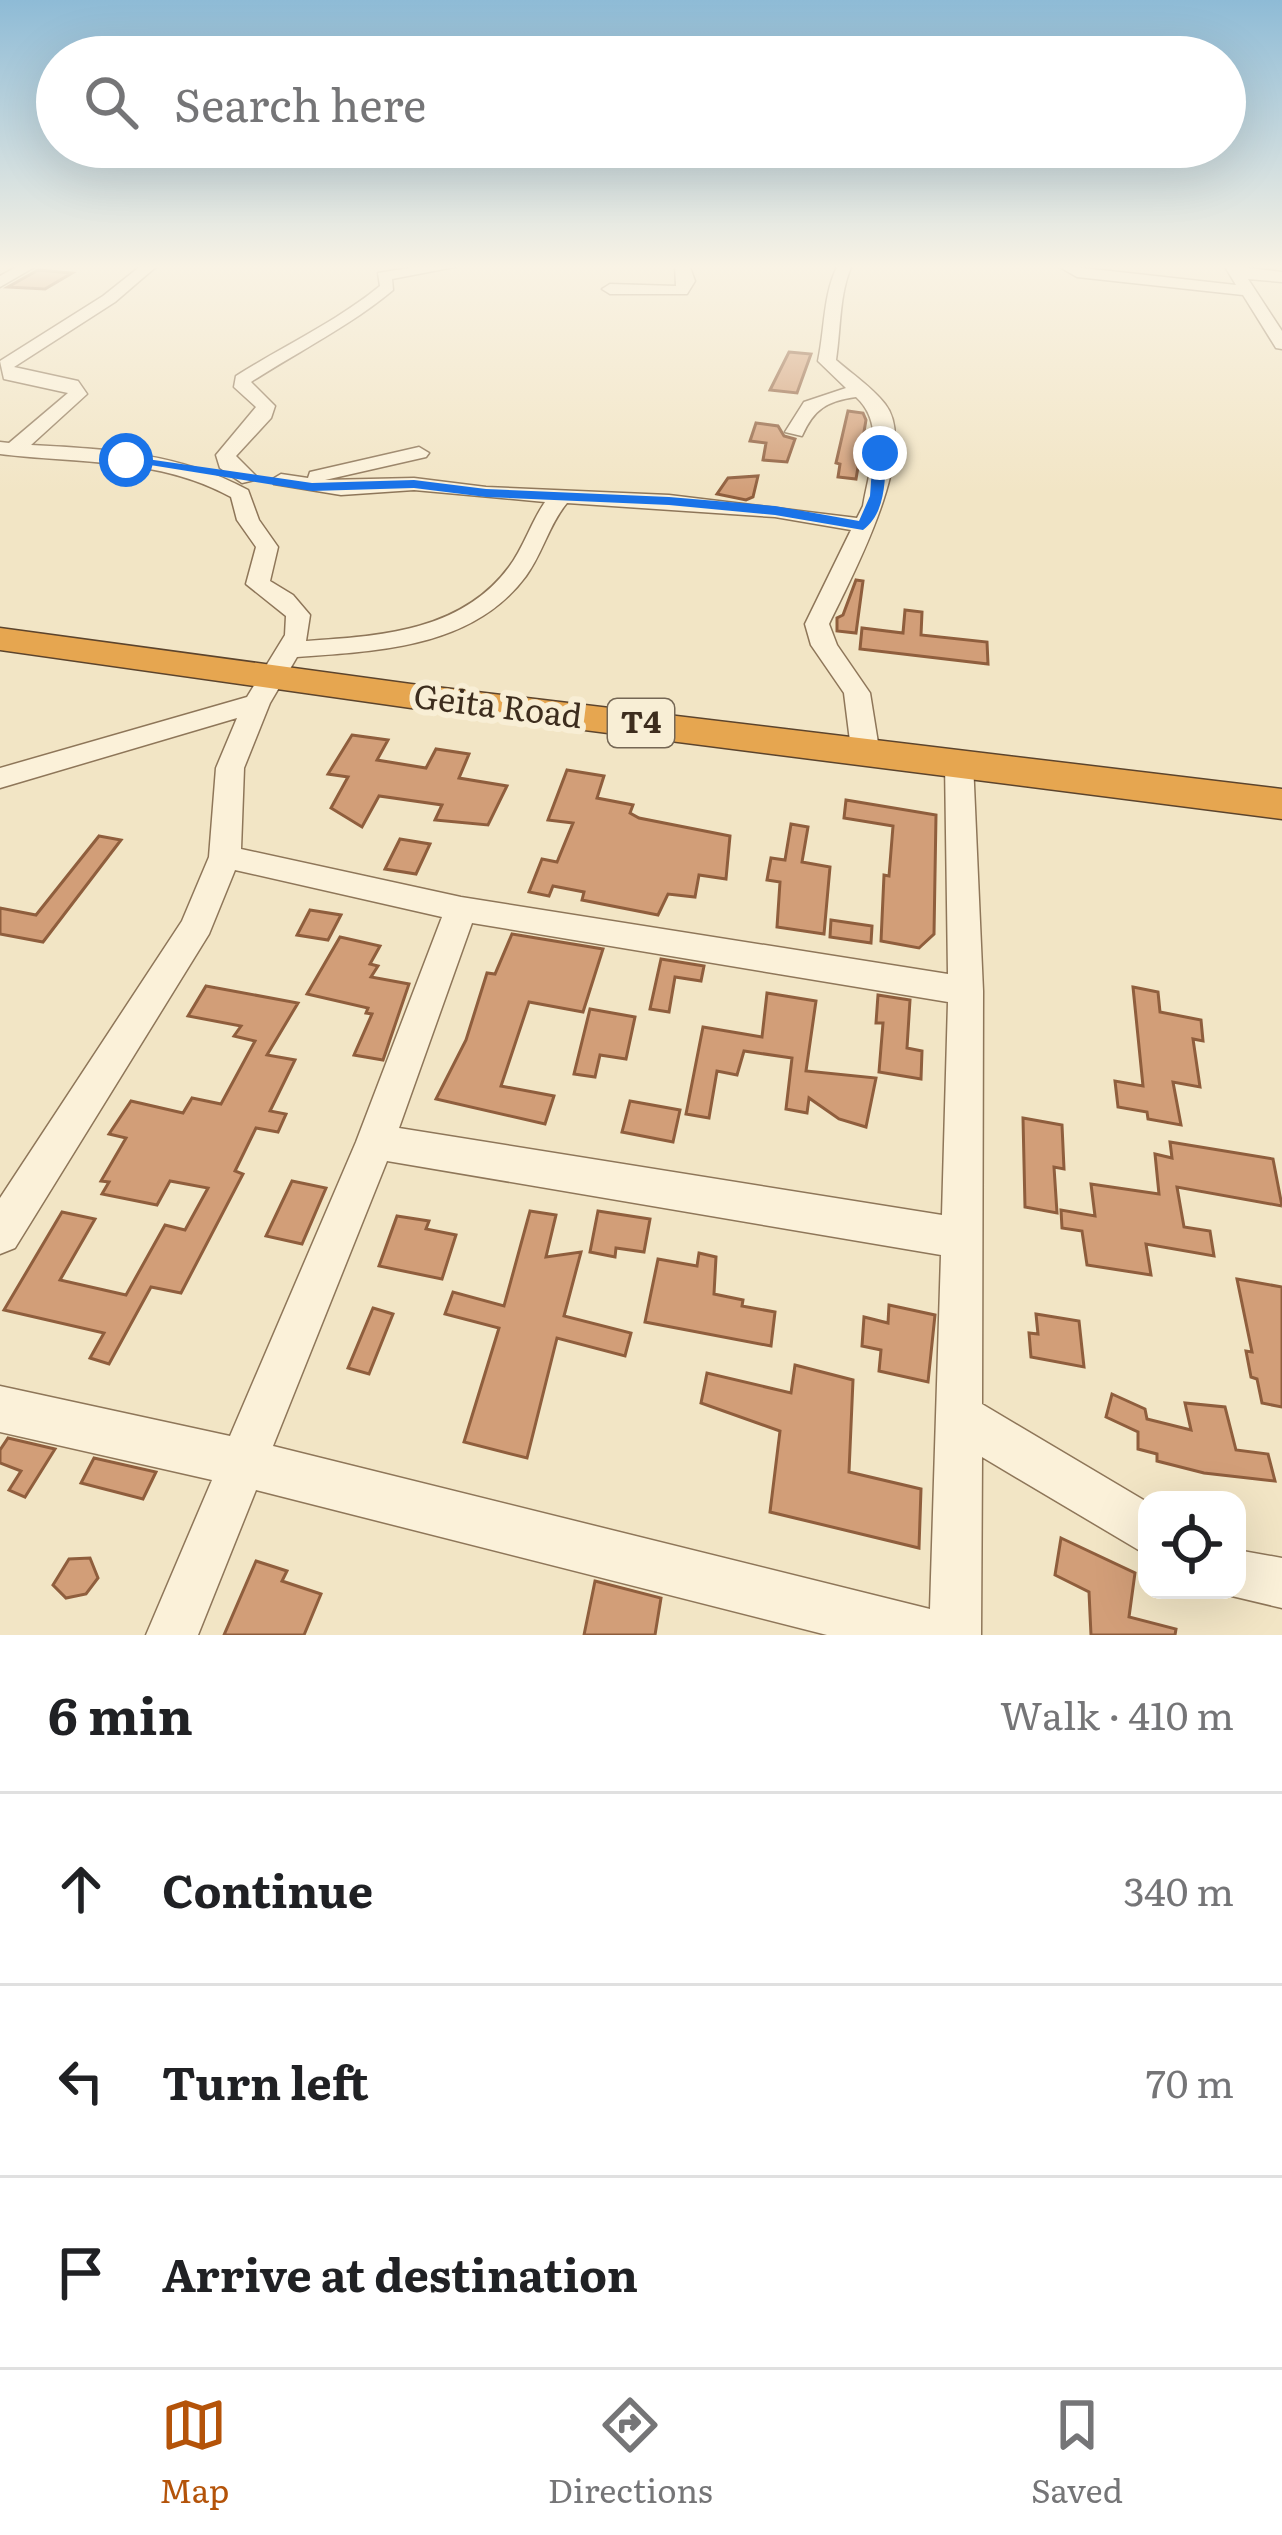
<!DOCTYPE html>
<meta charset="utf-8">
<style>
body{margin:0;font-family:Literata,serif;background:#f2f2f2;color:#202124}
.controls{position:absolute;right:36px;bottom:36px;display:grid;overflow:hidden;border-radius:24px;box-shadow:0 12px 48px #0002}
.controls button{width:108px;height:108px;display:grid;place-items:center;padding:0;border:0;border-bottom:3px solid #e0e0e0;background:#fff;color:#202124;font:60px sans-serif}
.stop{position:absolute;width:36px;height:36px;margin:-27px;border:9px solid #1a73e8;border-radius:50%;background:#fff}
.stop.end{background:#1a73e8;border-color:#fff;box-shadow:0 3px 12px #0008}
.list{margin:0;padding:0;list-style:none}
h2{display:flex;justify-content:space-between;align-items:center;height:156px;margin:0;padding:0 48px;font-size:51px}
h2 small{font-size:39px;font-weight:400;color:#757577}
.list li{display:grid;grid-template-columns:78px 1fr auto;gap:36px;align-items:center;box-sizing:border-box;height:192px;padding:0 48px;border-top:3px solid #e0e0e0}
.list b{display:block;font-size:45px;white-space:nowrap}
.list em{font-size:39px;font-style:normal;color:#757577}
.icon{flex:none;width:66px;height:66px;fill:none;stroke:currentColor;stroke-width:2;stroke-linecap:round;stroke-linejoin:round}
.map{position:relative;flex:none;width:1282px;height:1635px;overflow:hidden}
.search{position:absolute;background:#fff;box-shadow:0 12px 48px #0002;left:36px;right:36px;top:36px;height:132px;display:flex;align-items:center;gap:30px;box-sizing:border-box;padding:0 42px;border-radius:66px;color:#757577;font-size:45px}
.sheet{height:732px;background:#fff}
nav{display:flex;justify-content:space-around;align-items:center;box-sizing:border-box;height:168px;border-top:3px solid #e0e0e0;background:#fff;font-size:33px;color:#757577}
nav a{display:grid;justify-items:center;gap:6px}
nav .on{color:#b45309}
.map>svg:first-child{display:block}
.building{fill:#d29e78;stroke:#8f5e3d;stroke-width:3}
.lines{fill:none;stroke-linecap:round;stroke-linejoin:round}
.minor-casing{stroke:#8e7659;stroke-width:3}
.highway-casing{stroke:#5c442d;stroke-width:3}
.minor{fill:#fbf1d9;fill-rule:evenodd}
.highway{fill:#e6a650;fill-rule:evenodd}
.route{fill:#1a73e8}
.labels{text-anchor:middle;stroke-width:12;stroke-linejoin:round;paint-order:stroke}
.shield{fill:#f8eed5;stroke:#756755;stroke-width:3}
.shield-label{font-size:30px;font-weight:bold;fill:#3d2d1e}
.street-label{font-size:33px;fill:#3d2d1e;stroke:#f8eed5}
</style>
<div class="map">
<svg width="1282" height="1635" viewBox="0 0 1282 1635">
<rect width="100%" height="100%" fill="#f2e5c5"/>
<g class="building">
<polygon points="38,270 72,273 45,289 8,287"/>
<polygon points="789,352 811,354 797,393 770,390"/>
<polygon points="848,411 863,413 866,420 856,479 838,477 840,464 836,463"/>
<polygon points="756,423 778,426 784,436 795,439 787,462 763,460 766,443 750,441"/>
<polygon points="758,476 753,497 746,500 717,494 728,478"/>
<polygon points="856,580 863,581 856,633 837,631 837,618 843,615"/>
<polygon points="905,610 922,612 921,635 987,642 988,664 860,649 862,628 903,633"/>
<polygon points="352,735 388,740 377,760 426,768 436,749 469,754 459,778 507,786 488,825 435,820 442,805 379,796 362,827 331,808 348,777 328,774"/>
<polygon points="567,770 604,776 597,798 633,805 630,813 639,818 730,836 726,879 699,875 695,897 668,894 658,915 582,900 584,892 553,886 549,896 529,892 542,859 557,862 573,823 548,820"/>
<polygon points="846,800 936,815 934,934 919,948 881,941 884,875 889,876 893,826 844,818"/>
<polygon points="791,824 808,827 802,862 830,867 824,934 777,927 780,882 767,880 771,858 785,860"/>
<polygon points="99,836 121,840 43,942 0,934 0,908 36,915"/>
<polygon points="400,839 430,844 416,874 385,869"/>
<polygon points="310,910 341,915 328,940 297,935"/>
<polygon points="831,920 872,926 871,943 830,937"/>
<polygon points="512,934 603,949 583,1012 529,1002 501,1086 554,1096 545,1124 436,1099 466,1040 487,973 495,974"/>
<polygon points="340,937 380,946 370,964 378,966 371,977 409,984 383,1060 354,1055 372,1014 366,1013 368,1008 307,994"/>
<polygon points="661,959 704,966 701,981 675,977 669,1012 650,1009"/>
<polygon points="206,986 298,1003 267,1055 295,1060 270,1111 286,1114 278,1132 256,1128 235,1171 243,1174 181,1293 151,1287 109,1364 90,1358 104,1333 4,1310 62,1212 95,1219 60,1280 126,1295 165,1225 185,1230 208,1188 170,1181 157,1205 102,1194 109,1182 101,1181 126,1138 109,1134 131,1101 183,1113 192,1098 221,1104 255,1041 234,1036 241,1026 188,1016"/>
<polygon points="1133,987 1158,992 1160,1012 1201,1020 1203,1041 1193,1039 1200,1087 1173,1082 1181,1125 1148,1119 1147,1112 1118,1107 1115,1081 1143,1086"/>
<polygon points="767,993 816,1001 806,1071 876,1078 866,1127 839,1119 809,1098 807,1113 786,1109 792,1058 744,1051 737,1075 717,1071 709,1118 686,1114 703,1027 762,1037"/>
<polygon points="878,995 910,1000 907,1048 922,1051 921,1079 879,1072 883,1023 876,1023"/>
<polygon points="590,1009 635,1017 626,1059 600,1055 595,1077 574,1074"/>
<polygon points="630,1101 680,1110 673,1142 622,1132"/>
<polygon points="1023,1118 1062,1125 1064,1169 1054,1167 1057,1213 1025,1207"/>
<polygon points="1170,1142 1273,1159 1282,1206 1177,1187 1184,1227 1210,1231 1214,1256 1146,1244 1151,1275 1087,1265 1082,1231 1062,1228 1061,1210 1095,1216 1091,1184 1159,1194 1155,1154 1172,1158"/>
<polygon points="292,1181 326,1188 302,1244 266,1236"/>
<polygon points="530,1211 556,1215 546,1257 581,1252 564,1316 631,1333 625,1356 557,1338 527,1458 464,1442 499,1328 445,1314 453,1292 504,1306"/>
<polygon points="598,1211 650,1219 644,1252 616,1248 615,1257 590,1252"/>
<polygon points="397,1216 429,1221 426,1229 456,1235 442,1279 379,1266"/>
<polygon points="699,1253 716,1257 714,1294 743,1300 742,1306 775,1312 771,1346 645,1322 658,1259 697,1266"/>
<polygon points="1237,1279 1282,1287 1282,1407 1262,1403 1257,1379 1251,1377 1246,1351 1252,1352"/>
<polygon points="889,1305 935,1315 928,1382 879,1371 881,1350 862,1346 864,1317 888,1323"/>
<polygon points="373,1308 393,1314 369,1374 348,1368"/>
<polygon points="1036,1314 1079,1321 1084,1367 1031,1357 1029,1333 1038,1334"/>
<polygon points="795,1365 853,1380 849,1472 921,1489 919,1548 770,1512 780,1431 701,1403 707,1373 791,1393"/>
<polygon points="1112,1394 1145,1409 1147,1419 1191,1430 1185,1403 1225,1407 1236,1450 1268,1454 1275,1481 1204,1473 1157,1461 1157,1454 1138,1449 1138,1432 1106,1417"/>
<polygon points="8,1438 55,1449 25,1497 9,1490 21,1471 0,1463 0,1450"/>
<polygon points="94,1458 156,1472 143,1499 81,1483"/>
<polygon points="1061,1538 1135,1573 1129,1617 1176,1629 1175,1635 1091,1635 1089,1592 1055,1575"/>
<polygon points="90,1558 98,1578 86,1594 66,1598 53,1585 69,1559"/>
<polygon points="256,1561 287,1571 282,1581 321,1594 304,1635 224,1635"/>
<polygon points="595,1581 661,1598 655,1635 584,1635"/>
</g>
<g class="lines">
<defs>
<g id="minor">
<polygon points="20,265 38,265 0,287 0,276"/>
<path d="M142,265H158L115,302L14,367L78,381L87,394L31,445C107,449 180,453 248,490L259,520L278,547L270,581L293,595L310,615L306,641C379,636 461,632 509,567C524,547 531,522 545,502L414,490L341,495L274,484L271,480L281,474L308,478L310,472L419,447L429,453L426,457L325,480L414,478L486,487L669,495L857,518L863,506C869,469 887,425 856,397C827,401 814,409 802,436L785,432L804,402L846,388L818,361C825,328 823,294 838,265H852C839,294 841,327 836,360C852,374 872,387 885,404C921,449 851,578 829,624L837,645L870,693L879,749L875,755L865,758L851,749L844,693L811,645L805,624L851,530L775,517L567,503C549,524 543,553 526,576C473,648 379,651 297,657L270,703L244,768L241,849L461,897L948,974L945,762L959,753L969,755L973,762L983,991L982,1404L1147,1502V1555L982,1457L981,1635H827L256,1490L198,1635H146L212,1480L0,1432V1386L230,1436L356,1142L442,917L235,870L209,934L15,1248L0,1254V1198L182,921L209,857L216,768L237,718L0,788V768L247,697L285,635L286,616L246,584L256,547L237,520L231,497C158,457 80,464 0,454V442L9,443L68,393L4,379L0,361L103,296ZM472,923L948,1002L942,1215L399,1128ZM387,1161L941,1255L930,1609L273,1446Z"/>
<path d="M428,265H465L392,279L393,290C350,326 299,351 251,382L275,406L271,418L236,456L259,479L242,483L220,468L216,455L256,407L234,387L236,376C283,346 336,322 380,286L378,273Z"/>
<polygon points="675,265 689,265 695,281 687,294 610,294 602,289 610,284 676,286"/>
<polygon points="1056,265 1236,285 1224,265 1282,272 1282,282 1248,279 1282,331 1282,349 1276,348 1243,295 1077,277"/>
<polygon points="1237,1550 1282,1558 1282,1608 1219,1593 1237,1590"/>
</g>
<polygon id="highway" points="0,628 411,684 1282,789 1282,819 411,708 0,650"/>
</defs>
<use href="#minor" class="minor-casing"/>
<use href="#highway" class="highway-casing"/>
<use href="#minor" class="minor"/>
<use href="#highway" class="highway"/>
</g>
<linearGradient id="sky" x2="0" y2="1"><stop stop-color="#8ebbd6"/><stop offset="0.54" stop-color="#f9f3e5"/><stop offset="1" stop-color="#f9f3e5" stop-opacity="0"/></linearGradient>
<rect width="1282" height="494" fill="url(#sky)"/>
<path class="route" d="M880,449L886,453C885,480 886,513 863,530L775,515L669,505L486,497L414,488L312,491L119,460L126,456L312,483L414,480L486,489L669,497L775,506L859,521L870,496L873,453Z"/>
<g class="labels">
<rect class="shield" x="608" y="699" width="66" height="48" rx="9"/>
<g class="shield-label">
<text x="641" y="733">T4</text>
</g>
<g class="street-label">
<text transform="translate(498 706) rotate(7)" y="12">Geita Road</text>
</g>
</g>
</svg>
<div class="controls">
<button><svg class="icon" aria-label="locate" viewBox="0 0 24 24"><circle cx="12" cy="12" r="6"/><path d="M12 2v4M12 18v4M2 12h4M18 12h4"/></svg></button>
</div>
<div class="stop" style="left:126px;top:460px"></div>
<div class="stop end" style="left:880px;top:453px"></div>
<div class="search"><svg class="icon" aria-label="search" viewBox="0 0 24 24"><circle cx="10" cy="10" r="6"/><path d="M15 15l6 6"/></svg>Search here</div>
</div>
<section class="sheet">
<h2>6 min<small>Walk · 410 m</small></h2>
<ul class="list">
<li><svg class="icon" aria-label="ahead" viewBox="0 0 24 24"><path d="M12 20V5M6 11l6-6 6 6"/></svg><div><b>Continue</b></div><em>340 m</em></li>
<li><svg class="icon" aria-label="left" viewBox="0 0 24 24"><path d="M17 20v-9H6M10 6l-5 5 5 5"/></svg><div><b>Turn left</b></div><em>70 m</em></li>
<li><svg class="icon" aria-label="arrive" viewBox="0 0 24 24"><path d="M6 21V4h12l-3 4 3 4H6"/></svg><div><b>Arrive at destination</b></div></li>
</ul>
</section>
<nav>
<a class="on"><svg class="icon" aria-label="map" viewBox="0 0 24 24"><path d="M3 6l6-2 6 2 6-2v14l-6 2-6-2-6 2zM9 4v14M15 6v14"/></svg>Map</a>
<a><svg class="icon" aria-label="directions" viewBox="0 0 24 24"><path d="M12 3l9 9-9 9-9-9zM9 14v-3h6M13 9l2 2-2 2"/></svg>Directions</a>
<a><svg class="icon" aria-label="saved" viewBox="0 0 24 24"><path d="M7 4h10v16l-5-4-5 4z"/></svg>Saved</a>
</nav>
